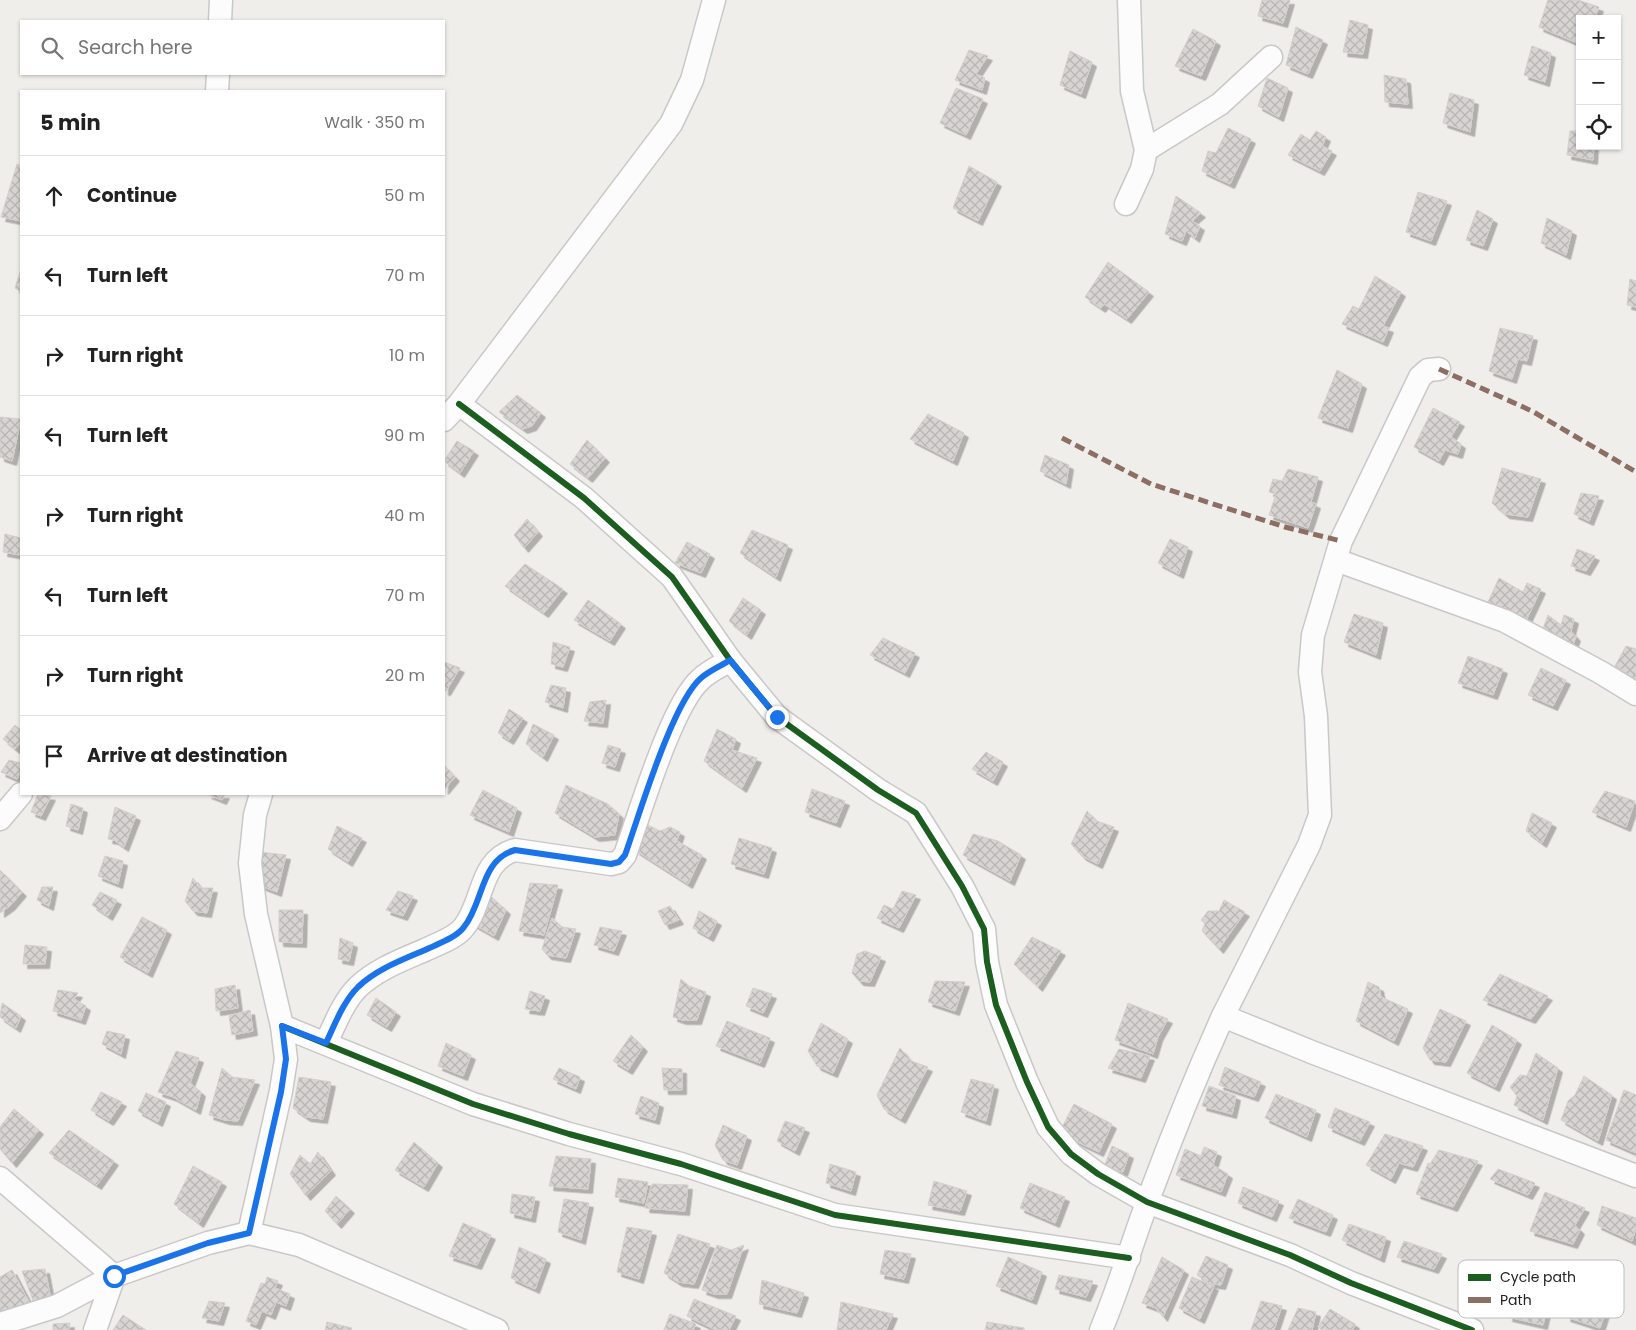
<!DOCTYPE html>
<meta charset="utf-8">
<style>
body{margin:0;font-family:Poppins,sans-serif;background:#f2f2f2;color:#222}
.controls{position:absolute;right:15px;top:15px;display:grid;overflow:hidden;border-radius:0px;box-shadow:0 1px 4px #0004}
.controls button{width:45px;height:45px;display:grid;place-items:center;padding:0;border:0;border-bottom:1px solid #e0e0e0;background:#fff;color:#222;font:25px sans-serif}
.stop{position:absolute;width:15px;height:15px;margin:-11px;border:4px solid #1a73e8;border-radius:50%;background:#fff}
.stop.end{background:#1a73e8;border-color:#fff;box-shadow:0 1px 5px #0008}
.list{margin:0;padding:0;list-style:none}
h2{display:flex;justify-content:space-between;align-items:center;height:65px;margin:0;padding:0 20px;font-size:21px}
h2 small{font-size:16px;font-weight:400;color:#767676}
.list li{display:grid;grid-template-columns:32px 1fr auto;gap:15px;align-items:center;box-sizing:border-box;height:80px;padding:0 20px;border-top:1px solid #e0e0e0}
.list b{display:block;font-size:19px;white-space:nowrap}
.list em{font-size:16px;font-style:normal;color:#767676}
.icon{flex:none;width:28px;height:28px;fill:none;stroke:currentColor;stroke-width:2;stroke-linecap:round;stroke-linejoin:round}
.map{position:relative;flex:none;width:1636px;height:1330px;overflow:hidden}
.search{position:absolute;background:#fff;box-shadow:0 1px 4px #0004;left:20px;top:20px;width:425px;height:55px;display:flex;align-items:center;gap:12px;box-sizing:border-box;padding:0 18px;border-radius:0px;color:#767676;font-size:19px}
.panel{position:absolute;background:#fff;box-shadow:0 1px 4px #0004;left:20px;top:90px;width:425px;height:705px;border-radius:0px}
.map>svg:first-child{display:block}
.building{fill:url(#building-cross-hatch);stroke:#d3d0cc;filter:url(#shadow)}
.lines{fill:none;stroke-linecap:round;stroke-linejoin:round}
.minor-casing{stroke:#c9c8c7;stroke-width:25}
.minor{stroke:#fdfcfc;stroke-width:22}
.quiet{stroke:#8d6e63;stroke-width:5;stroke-dasharray:10 5;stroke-linecap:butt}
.cycleway-casing{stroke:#fff;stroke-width:9}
.cycleway{stroke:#1b5e20;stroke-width:6}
.route{stroke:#1a73e8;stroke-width:6}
.key{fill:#fff;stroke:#bdbdbd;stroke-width:1}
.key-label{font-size:14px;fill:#222}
</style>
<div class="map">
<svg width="1636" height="1330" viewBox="0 0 1636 1330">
<defs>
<pattern id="building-cross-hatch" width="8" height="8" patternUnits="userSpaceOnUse" patternTransform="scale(1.25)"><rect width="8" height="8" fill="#d7d4d2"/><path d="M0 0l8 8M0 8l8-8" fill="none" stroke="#b8b6b4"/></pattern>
<filter id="shadow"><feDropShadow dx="4.5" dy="4.5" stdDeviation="0" flood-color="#0004"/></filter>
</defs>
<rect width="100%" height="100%" fill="#f0eeeb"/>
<g class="building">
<polygon points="1262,0 1290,0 1283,23 1258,16"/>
<polygon points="1548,0 1578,0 1599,7 1594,19 1580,19 1580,44 1539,27"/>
<polygon points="1350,20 1368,25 1363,54 1343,52"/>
<polygon points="1296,27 1323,40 1308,74 1286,65"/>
<polygon points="1193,29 1216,41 1201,76 1175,66"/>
<polygon points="1532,46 1551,53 1545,82 1524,75"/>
<polygon points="969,50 988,56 976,74 985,78 982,90 955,80"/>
<polygon points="1070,51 1092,62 1081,94 1060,85"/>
<polygon points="1384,75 1406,79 1408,104 1385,102"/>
<polygon points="1267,78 1288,88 1279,117 1258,106"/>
<polygon points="956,88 983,99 966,135 940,123"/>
<polygon points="1450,93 1474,100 1470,132 1443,123"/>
<polygon points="1228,128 1251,139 1230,184 1202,171 1208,151 1216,153"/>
<polygon points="1316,131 1326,137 1322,146 1332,151 1320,171 1288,155 1301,134 1310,140"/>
<polygon points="1570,131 1580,131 1580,146 1594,146 1593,160 1567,155"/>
<polygon points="17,164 21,166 21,221 1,217"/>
<polygon points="969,166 997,182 978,221 953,208"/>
<polygon points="1418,192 1447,201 1431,241 1406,232"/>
<polygon points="1176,196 1201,213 1192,221 1200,226 1195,238 1186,231 1182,241 1165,234"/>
<polygon points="1477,210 1493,219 1483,246 1466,240"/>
<polygon points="1547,218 1572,231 1566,255 1541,243"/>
<polygon points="1108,262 1149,292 1127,319 1104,304 1101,308 1085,297"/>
<polygon points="21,269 21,292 15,288"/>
<polygon points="1375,276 1401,292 1383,326 1389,328 1383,342 1342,324 1353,306 1359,309"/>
<polygon points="1630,279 1636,281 1636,307 1627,305"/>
<polygon points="1500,328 1533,336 1527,361 1518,359 1512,379 1489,371"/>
<polygon points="1337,370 1362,384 1348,428 1318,418"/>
<polygon points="517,395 541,413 532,426 523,429 499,412"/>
<polygon points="1433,408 1460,422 1451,437 1461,444 1458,454 1445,450 1439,461 1414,447"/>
<polygon points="928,414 964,433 953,461 910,439"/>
<polygon points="0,417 21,419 12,461 0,457"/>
<polygon points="587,440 605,458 588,478 570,464"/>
<polygon points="457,441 474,451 460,473 444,461"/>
<polygon points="1045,455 1069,465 1066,484 1040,471"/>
<polygon points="1502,468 1541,479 1528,517 1505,514 1492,503"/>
<polygon points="1288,469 1318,477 1311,502 1316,504 1308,528 1269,515 1276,494 1269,492 1273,479 1282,481"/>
<polygon points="1581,493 1599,496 1589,521 1574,514"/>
<polygon points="527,519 538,532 524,548 514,535"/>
<polygon points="752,530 788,545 776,577 740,553"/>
<polygon points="5,534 21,538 20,555 3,552"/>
<polygon points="1170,539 1188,547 1179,574 1158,563"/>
<polygon points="687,542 710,554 701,573 675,563"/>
<polygon points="1577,549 1595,556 1586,571 1571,566"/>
<polygon points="525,564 563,589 544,613 505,586"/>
<polygon points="1499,578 1523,592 1527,583 1541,589 1524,625 1488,602"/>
<polygon points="743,598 761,610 747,635 729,621"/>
<polygon points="588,600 621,624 610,641 574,620"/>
<polygon points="1354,614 1383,623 1376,655 1344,642"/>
<polygon points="1548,615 1561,625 1564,615 1574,619 1571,631 1576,637 1571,649 1541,634"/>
<polygon points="883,638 915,653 905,673 870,655"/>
<polygon points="553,642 570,647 563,667 551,664"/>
<polygon points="1626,646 1636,649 1636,680 1615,666"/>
<polygon points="1468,656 1503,669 1493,695 1458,683"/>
<polygon points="444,662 460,668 446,691 444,691"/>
<polygon points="1541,668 1566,680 1553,706 1528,695"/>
<polygon points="551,685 566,688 563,708 545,702"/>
<polygon points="606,700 603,723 584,721 590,702"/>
<polygon points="509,709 523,718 509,740 498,733"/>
<polygon points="533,724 554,735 543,757 526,744"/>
<polygon points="15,725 21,730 21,742 15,749 3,739"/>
<polygon points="717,729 736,739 732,750 757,758 742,788 704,761"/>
<polygon points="608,745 621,749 615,767 602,763"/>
<polygon points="986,752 1003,762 993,781 972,769"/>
<polygon points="9,760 21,763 21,770 17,779 1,772"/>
<polygon points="444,765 455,777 444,790"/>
<polygon points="566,785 608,804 619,814 615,835 595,837 555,813"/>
<polygon points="812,789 845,801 836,823 805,812"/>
<polygon points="483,790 517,808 509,832 470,815"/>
<polygon points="1605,791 1635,801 1626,827 1592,812"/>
<polygon points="38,794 51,796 41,816 31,812"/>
<polygon points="207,794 225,794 222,800"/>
<polygon points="71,804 83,808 78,830 66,826"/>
<polygon points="115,807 136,816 124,847 114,840 108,839"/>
<polygon points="1087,811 1097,821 1114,827 1098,864 1082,856 1071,844"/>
<polygon points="1532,813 1552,823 1542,843 1526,831"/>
<polygon points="648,825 660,831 670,827 680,832 677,841 702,855 688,884 635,850"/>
<polygon points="337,826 362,838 348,862 328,849"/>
<polygon points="973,834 998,841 1021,855 1010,881 963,855"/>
<polygon points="739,838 772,848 764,874 731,864"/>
<polygon points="259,852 286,855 277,892 254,883"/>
<polygon points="105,856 123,861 118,884 98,876"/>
<polygon points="0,870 22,892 10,906 0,913"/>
<polygon points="193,878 201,888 213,888 207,913 193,911 185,901"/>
<polygon points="530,883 558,885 544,935 519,931"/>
<polygon points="42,887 53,887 49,906 37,900"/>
<polygon points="398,891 413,896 403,916 386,910"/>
<polygon points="902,891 916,895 899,928 877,918 884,905 893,909"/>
<polygon points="100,892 117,900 108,916 92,905"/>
<polygon points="488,894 506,910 494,936 473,924"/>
<polygon points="1224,900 1245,912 1219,949 1202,931 1205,924 1201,920 1208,911 1219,911"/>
<polygon points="670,906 679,920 665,925 658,911"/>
<polygon points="279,910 303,910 302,943 279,942"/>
<polygon points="699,911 717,921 709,937 693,928"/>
<polygon points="142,917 167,930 148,973 120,957"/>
<polygon points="552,918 562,927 576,929 566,958 547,955 542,949"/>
<polygon points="600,927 622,931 614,951 594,945"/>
<polygon points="1032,937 1061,951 1038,987 1014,964"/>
<polygon points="340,938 353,943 349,961 338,959"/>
<polygon points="25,945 47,947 45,964 23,964"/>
<polygon points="865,951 881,957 870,982 859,981 852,973 857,954"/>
<polygon points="1500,974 1548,996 1531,1019 1483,1000"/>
<polygon points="681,979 689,986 706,992 697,1020 682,1020 673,1017"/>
<polygon points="935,981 965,982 955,1011 928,1002"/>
<polygon points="1368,982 1379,987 1381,997 1408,1009 1394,1041 1356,1021"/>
<polygon points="235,985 238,1008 216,1011 215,989"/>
<polygon points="753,988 772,994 763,1013 746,1006"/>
<polygon points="58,990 78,993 74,999 86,1006 81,1020 53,1011"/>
<polygon points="530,991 545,996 540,1011 525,1009"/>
<polygon points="376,998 396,1012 387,1027 367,1015"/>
<polygon points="2,1003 21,1016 16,1028 0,1017"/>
<polygon points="1128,1003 1168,1019 1158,1037 1153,1054 1115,1040"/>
<polygon points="1440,1009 1466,1021 1446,1062 1430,1060 1423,1048"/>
<polygon points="250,1010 253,1031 232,1035 229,1016"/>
<polygon points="727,1021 770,1038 760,1063 716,1046"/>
<polygon points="821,1023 848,1039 833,1073 817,1066 808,1051"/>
<polygon points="1492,1025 1517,1040 1495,1087 1467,1073"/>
<polygon points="107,1031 125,1035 121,1054 102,1044"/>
<polygon points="631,1035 643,1047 628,1070 613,1061"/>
<polygon points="446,1043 471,1055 463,1076 438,1066"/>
<polygon points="900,1048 911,1061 928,1067 901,1119 884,1109 877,1095"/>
<polygon points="1119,1049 1150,1056 1141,1078 1108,1068"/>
<polygon points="176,1051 199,1058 190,1083 201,1092 196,1110 173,1097 158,1092"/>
<polygon points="1536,1053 1558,1068 1543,1120 1514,1105 1517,1096 1510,1087 1520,1075 1527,1076"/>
<polygon points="1225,1067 1261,1082 1254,1097 1219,1085"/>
<polygon points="222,1068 232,1077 255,1080 238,1121 225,1120 209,1115"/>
<polygon points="559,1068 580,1077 576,1089 553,1079"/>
<polygon points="662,1068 682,1069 682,1090 664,1090"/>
<polygon points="1584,1076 1612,1095 1598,1141 1561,1120 1568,1101 1575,1095"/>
<polygon points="299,1077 331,1082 323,1119 306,1117 293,1108"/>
<polygon points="971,1079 994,1085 986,1121 961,1112"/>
<polygon points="1209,1086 1236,1096 1232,1114 1202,1106"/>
<polygon points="1624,1090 1636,1095 1636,1153 1606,1140"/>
<polygon points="101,1092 122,1102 109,1121 91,1110"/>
<polygon points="146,1093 166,1102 158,1122 138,1111"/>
<polygon points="1276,1094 1316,1110 1307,1137 1265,1118"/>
<polygon points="641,1096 659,1103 655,1120 635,1114"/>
<polygon points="1074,1104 1112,1124 1099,1152 1059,1133"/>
<polygon points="1335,1108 1370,1122 1360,1141 1328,1127"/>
<polygon points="14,1109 39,1130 12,1163 0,1149 0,1127"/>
<polygon points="785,1121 805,1128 795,1151 777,1141"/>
<polygon points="723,1125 747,1136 737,1165 723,1160 715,1145"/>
<polygon points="69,1130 114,1161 97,1185 49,1153"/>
<polygon points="1385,1134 1423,1146 1413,1167 1399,1163 1391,1179 1366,1165"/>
<polygon points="414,1142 438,1163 424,1187 395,1170"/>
<polygon points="1112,1146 1129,1154 1123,1172 1104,1167"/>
<polygon points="1204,1147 1217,1152 1213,1165 1228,1174 1221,1192 1176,1175 1185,1149 1201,1156"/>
<polygon points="1439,1150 1478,1161 1453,1207 1416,1194 1428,1163 1430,1164"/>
<polygon points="318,1152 331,1171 306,1196 290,1174 300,1155 310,1164"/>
<polygon points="556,1156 591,1159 588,1189 549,1186"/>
<polygon points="830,1164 856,1172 851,1191 826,1183"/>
<polygon points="193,1166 222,1182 199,1223 174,1204"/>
<polygon points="1498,1169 1535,1183 1528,1195 1490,1179"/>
<polygon points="618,1178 648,1182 644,1203 615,1197"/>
<polygon points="934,1181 967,1191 960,1211 928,1205"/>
<polygon points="1030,1183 1065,1197 1055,1223 1020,1208"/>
<polygon points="652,1184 688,1185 685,1211 645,1208"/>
<polygon points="1243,1187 1279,1201 1272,1217 1238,1203"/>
<polygon points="1545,1192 1585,1208 1575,1225 1580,1230 1573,1244 1530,1231"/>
<polygon points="512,1194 535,1197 531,1218 510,1213"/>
<polygon points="336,1196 350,1209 337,1224 325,1211"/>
<polygon points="564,1199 589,1203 581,1240 558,1232"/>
<polygon points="1298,1199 1333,1215 1326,1232 1289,1218"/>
<polygon points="1602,1206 1636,1218 1636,1228 1632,1241 1597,1225"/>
<polygon points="463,1223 491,1235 477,1265 449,1256"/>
<polygon points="1349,1224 1386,1237 1380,1258 1342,1240"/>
<polygon points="627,1227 652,1231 639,1279 617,1272"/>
<polygon points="678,1234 710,1244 694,1284 678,1282 664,1273"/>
<polygon points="1404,1241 1442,1254 1434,1269 1397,1257"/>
<polygon points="717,1245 731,1250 744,1245 727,1294 714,1294 702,1290"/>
<polygon points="519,1247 546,1259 535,1289 511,1278"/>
<polygon points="885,1250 911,1254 904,1279 880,1274"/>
<polygon points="1206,1256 1228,1265 1221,1285 1208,1283 1197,1275"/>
<polygon points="1008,1257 1042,1272 1032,1300 996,1286"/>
<polygon points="1162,1257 1184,1270 1163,1317 1156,1308 1142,1303"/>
<polygon points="45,1269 51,1300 35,1306 22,1271"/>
<polygon points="12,1270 30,1304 0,1312 0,1277"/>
<polygon points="1059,1275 1093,1281 1086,1297 1055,1289"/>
<polygon points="267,1277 278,1281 275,1288 290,1294 286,1306 276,1302 271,1315 262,1311 256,1325 246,1321 261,1283 265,1284"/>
<polygon points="1192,1277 1214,1286 1200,1319 1179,1308"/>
<polygon points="762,1280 804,1293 797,1313 759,1304"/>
<polygon points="1513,1291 1548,1303 1543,1325 1508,1317"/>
<polygon points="1572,1295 1608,1303 1600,1328 1566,1317"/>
<polygon points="694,1299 736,1316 729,1330 716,1330 687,1316"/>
<polygon points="209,1301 225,1303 219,1321 202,1318"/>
<polygon points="1261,1301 1282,1306 1274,1330 1251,1330"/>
<polygon points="841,1302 893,1314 886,1330 837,1330"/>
<polygon points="1298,1308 1316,1312 1312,1330 1288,1330"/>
<polygon points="1330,1309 1355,1324 1353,1330 1322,1330 1318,1327"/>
<polygon points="670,1314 696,1324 693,1330 664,1330"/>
<polygon points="123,1315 146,1330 113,1330"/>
<polygon points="327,1322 352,1328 351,1330 325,1330"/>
<polygon points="987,1322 1024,1328 1024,1330 985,1330"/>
<polygon points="70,1323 69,1330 53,1330 53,1324"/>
</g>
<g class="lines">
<defs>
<g id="minor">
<polyline points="220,21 221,0"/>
<polyline points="217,91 218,74"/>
<polyline points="1146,150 1220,104 1271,57"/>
<polyline points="1126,204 1142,169 1146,150 1132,91 1129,0"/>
<polyline points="459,404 584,498 672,577 730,660 777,717 878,790 916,813 962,886 984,929 987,962 996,1005 1027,1082 1048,1127 1071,1154 1098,1174 1147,1202 1290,1255 1351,1283 1472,1330"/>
<polyline points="444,420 459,404 671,124 692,80 714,0"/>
<polyline points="1336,560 1505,621 1600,672 1636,694"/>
<polyline points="0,819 21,794"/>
<polyline points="1223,1016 1309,845 1320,815 1316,716 1310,672 1313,635 1341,541 1420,377 1428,370 1439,369"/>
<polyline points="282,1026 473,1104 569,1134 681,1164 835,1215 1129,1258"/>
<path d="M326,1043C335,1024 343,1002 358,987C377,969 402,960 425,950C437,944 456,938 464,927C484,902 479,860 515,850L611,864L619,862L625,855C639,816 672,703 701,679C709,671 721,666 730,660"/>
<polyline points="0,1178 114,1276 57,1306 0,1324"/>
<polyline points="249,1233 281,1091 286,1059 282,1026 256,914 250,863 255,815 261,794"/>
<polyline points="95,1330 114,1276 208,1243 249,1233 299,1245 497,1330"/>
<path d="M1101,1330C1119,1287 1132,1243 1148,1200C1171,1138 1196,1076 1223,1016L1314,1053L1636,1176"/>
</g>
</defs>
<use href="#minor" class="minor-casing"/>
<use href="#minor" class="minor"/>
<g class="quiet">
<polyline points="1439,369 1532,411 1636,472"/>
<polyline points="1062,438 1151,484 1285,527 1341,541"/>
</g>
<defs>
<g id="cycleway">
<polyline points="459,404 584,498 672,577 730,660 777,717 878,790 916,813 962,886 984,929 987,962 996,1005 1027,1082 1048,1127 1071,1154 1098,1174 1147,1202 1290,1255 1351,1283 1472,1330"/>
<polyline points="282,1026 473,1104 569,1134 681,1164 835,1215 1129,1258"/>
</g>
</defs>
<use href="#cycleway" class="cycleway-casing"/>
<use href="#cycleway" class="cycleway"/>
</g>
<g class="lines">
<path class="route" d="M114,1276L208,1243L249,1233L281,1092L286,1059L282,1026L326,1043C335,1024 343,1002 358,987C377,969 402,960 425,950C437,944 456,938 464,927C484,902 480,860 515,850L611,864L619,862L625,855C639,816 672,703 701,678C709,671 721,666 730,660L777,717"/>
</g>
<rect x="1458" y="1260" width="166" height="58" rx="8" class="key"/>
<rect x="1468" y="1274" width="23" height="7" fill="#1b5e20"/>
<rect x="1468" y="1297" width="23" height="6" fill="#8d6e63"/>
<g class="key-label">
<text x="1500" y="1282">Cycle path</text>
<text x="1500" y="1305">Path</text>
</g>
</svg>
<div class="controls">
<button>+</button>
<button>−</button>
<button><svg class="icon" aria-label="locate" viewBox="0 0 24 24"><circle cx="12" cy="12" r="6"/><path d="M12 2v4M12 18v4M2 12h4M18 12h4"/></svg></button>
</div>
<div class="stop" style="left:114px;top:1276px"></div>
<div class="stop end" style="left:777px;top:717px"></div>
<div class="search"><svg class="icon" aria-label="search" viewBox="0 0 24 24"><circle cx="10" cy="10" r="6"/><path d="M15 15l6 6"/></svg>Search here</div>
<section class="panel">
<h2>5 min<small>Walk · 350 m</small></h2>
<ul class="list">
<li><svg class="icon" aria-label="ahead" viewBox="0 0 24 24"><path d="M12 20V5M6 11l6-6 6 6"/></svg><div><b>Continue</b></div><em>50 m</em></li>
<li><svg class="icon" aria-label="left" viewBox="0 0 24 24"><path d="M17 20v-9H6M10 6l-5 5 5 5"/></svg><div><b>Turn left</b></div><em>70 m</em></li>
<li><svg class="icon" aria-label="right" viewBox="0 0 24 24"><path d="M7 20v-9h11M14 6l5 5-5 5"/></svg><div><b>Turn right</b></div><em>10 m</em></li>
<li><svg class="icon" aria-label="left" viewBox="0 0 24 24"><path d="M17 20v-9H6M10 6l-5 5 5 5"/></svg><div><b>Turn left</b></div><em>90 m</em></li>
<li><svg class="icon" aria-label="right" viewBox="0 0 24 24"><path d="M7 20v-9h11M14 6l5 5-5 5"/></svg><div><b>Turn right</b></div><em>40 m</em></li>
<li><svg class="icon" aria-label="left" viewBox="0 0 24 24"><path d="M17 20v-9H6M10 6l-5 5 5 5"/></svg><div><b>Turn left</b></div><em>70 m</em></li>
<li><svg class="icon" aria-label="right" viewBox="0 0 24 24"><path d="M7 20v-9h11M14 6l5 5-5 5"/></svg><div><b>Turn right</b></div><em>20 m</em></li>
<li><svg class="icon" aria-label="arrive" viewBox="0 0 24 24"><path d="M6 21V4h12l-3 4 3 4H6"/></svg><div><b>Arrive at destination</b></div></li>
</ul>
</section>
</div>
